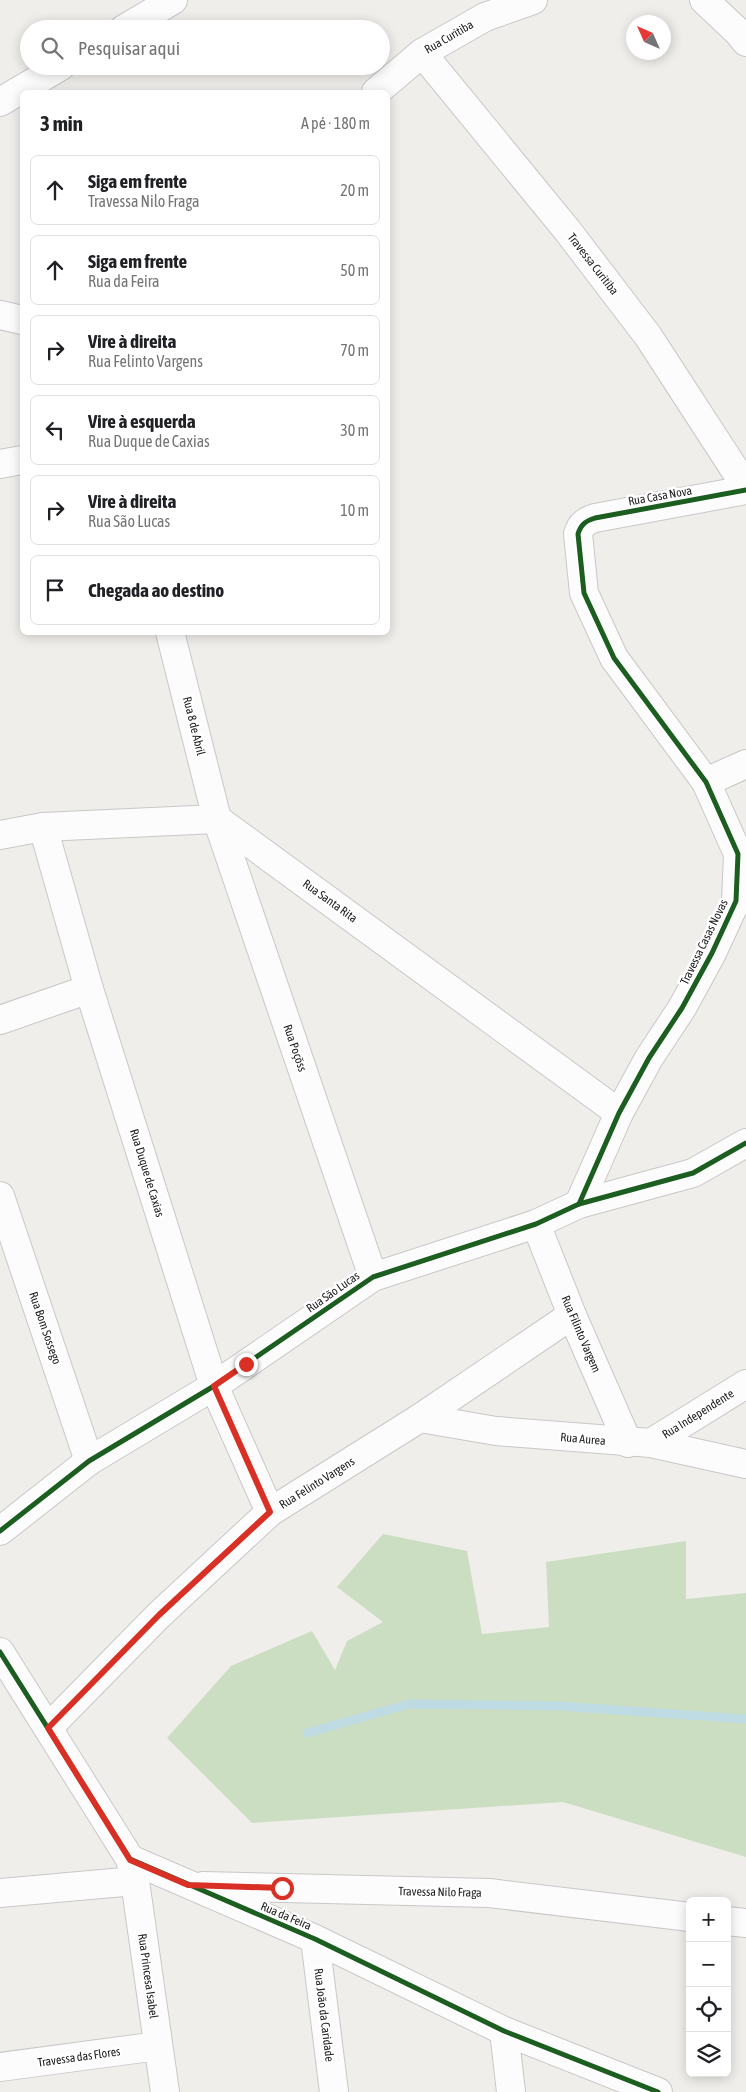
<!DOCTYPE html>
<html lang="pt">
<meta charset="utf-8">
<style>
body{margin:0;font-family:"Asap Condensed",sans-serif;background:#f2f2f2;color:#202124}
.controls{position:absolute;right:15px;bottom:15px;display:grid;overflow:hidden;border-radius:8px;box-shadow:0 2px 12px #0003}
.controls button{width:45px;height:45px;display:grid;place-items:center;padding:0;border:0;border-bottom:1px solid #e0e0e0;background:#fff;color:#202124;font:25px sans-serif}
.compass{position:absolute;left:626px;top:15px;width:45px;height:45px;border-radius:50%;background:#fff;box-shadow:0 2px 12px #0003;rotate:315deg}
.stop{position:absolute;width:15px;height:15px;margin:-11px;border:4px solid #d93025;border-radius:50%;background:#fff}
.stop.end{background:#d93025;border-color:#fff;box-shadow:0 1px 5px #0008}
.list{margin:0;padding:0;list-style:none}
h2{display:flex;justify-content:space-between;align-items:center;height:65px;margin:0;padding:0 20px;font-size:21px}
h2 small{font-size:16px;font-weight:400;color:#757577}
.list li{display:grid;grid-template-columns:32px 1fr auto;gap:15px;align-items:center;box-sizing:border-box;height:70px;margin:0 10px 10px;padding:0 10px;border:1px solid #e0e0e0;border-radius:8px}
.list b{display:block;font-size:19px;white-space:nowrap}
.list p{margin:0;font-size:16px;white-space:nowrap;color:#757577}
.list em{font-size:16px;font-style:normal;color:#757577}
.icon{flex:none;width:28px;height:28px;fill:none;stroke:currentColor;stroke-width:2;stroke-linecap:round;stroke-linejoin:round}
.map{position:relative;flex:none;width:746px;height:2092px;overflow:hidden}
.search{position:absolute;background:#fff;box-shadow:0 2px 12px #0003;left:20px;top:20px;width:370px;height:55px;display:flex;align-items:center;gap:12px;box-sizing:border-box;padding:0 18px;border-radius:28px;color:#757577;font-size:19px}
.panel{position:absolute;background:#fff;box-shadow:0 2px 12px #0003;left:20px;top:90px;width:370px;height:545px;border-radius:8px}
.map>svg:first-child{display:block}
.forest{fill:#cbdec1}
.lines{fill:none;stroke-linecap:round;stroke-linejoin:round}
.stream{stroke:#bfdbe3;stroke-width:9}
.minor-casing{stroke:#c9c8c7;stroke-width:30}
.minor{stroke:#fdfcfc;stroke-width:28}
.cycleway-casing{stroke:#fff;stroke-width:8}
.cycleway{stroke:#1b5e20;stroke-width:5}
.route{stroke:#d93025;stroke-width:6}
.labels{text-anchor:middle;stroke-width:5;stroke-linejoin:round;paint-order:stroke}
.street-label{font-size:12px;fill:#222;stroke:#fff}
</style>
<div class="map">
<svg width="746" height="2092" viewBox="0 0 746 2092">
<rect width="100%" height="100%" fill="#f0eeeb"/>
<polygon class="forest" points="383,1534 467,1551 482,1634 549,1627 546,1562 686,1541 686,1599 746,1593 746,1857 563,1802 252,1823 167,1738 231,1666 312,1631 335,1670 347,1641 383,1622 337,1587"/>
<g class="lines">
<polyline class="stream" points="307,1733 409,1704 558,1706 746,1719"/>
<defs>
<g id="minor">
<polyline points="704,0 737,31 746,42"/>
<polyline points="124,29 173,0"/>
<polyline points="422,53 567,230 648,336 746,487"/>
<polyline points="376,92 422,53 485,17 533,0"/>
<polyline points="0,102 61,66"/>
<polyline points="0,315 22,320"/>
<polyline points="0,464 22,460"/>
<polyline points="170,632 217,819 373,1277"/>
<polyline points="706,782 746,764"/>
<polyline points="43,827 89,989 214,1386 270,1512"/>
<polyline points="0,835 43,827 217,819 619,1113"/>
<polyline points="0,1020 89,989"/>
<polyline points="0,1196 89,1461"/>
<path d="M579,1204L619,1113L649,1058L682,1008L712,953L736,901L738,854L706,782L614,658L584,593L578,534C581,524 586,521 595,518L746,490"/>
<polyline points="536,1224 572,1315 628,1443"/>
<polyline points="420,1418 496,1431 651,1443 746,1464"/>
<polyline points="651,1443 746,1384"/>
<polyline points="0,1531 89,1461 214,1386 373,1277 536,1224 579,1204 693,1173 746,1143"/>
<polyline points="0,1652 130,1859 315,1939 504,2031 658,2092"/>
<polyline points="48,1728 159,1615 270,1512 420,1418 572,1315"/>
<polyline points="130,1859 135,1881 165,2092"/>
<polyline points="203,1886 489,1893 690,1917"/>
<polyline points="0,1893 135,1881"/>
<polyline points="727,1921 746,1923"/>
<polyline points="315,1939 334,2092"/>
<polyline points="504,2031 511,2092"/>
<polyline points="0,2067 158,2046"/>
</g>
</defs>
<use href="#minor" class="minor-casing"/>
<use href="#minor" class="minor"/>
<defs>
<g id="cycleway">
<path d="M579,1204L619,1113L649,1058L682,1008L712,953L736,901L738,854L706,782L614,658L584,593L578,534C581,524 586,521 595,518L746,490"/>
<polyline points="0,1531 89,1461 214,1386 373,1277 536,1224 579,1204 693,1173 746,1143"/>
<polyline points="0,1652 130,1859 315,1939 504,2031 658,2092"/>
</g>
</defs>
<use href="#cycleway" class="cycleway-casing"/>
<use href="#cycleway" class="cycleway"/>
</g>
<g class="lines">
<polyline class="route" points="246,1364 214,1386 270,1512 159,1615 48,1728 130,1860 188,1885 282,1888"/>
</g>
<g class="labels">
<g class="street-label">
<text transform="translate(449 37) rotate(-30)" y="4">Rua Curitiba</text>
<text transform="translate(593 264) rotate(52)" y="4">Travessa Curitiba</text>
<text transform="translate(660 496) rotate(-10)" y="4">Rua Casa Nova</text>
<text transform="translate(194 726) rotate(76)" y="4">Rua 8 de Abril</text>
<text transform="translate(330 901) rotate(36)" y="4">Rua Santa Rita</text>
<text transform="translate(704 942) rotate(-64)" y="4">Travessa Casas Novas</text>
<text transform="translate(295 1048) rotate(71)" y="4">Rua Poçõss</text>
<text transform="translate(147 1173) rotate(73)" y="4">Rua Duque de Caxias</text>
<text transform="translate(333 1292) rotate(-35)" y="4">Rua São Lucas</text>
<text transform="translate(45 1328) rotate(71)" y="4">Rua Bom Sossego</text>
<text transform="translate(581 1334) rotate(67)" y="4">Rua Filinto Vargem</text>
<text transform="translate(698 1414) rotate(-32)" y="4">Rua Independente</text>
<text transform="translate(583 1439) rotate(5)" y="4">Rua Aurea</text>
<text transform="translate(317 1483) rotate(-32)" y="4">Rua Felinto Vargens</text>
<text transform="translate(440 1892) rotate(1)" y="4">Travessa Nilo Fraga</text>
<text transform="translate(286 1916) rotate(23)" y="4">Rua da Feira</text>
<text transform="translate(148 1976) rotate(82)" y="4">Rua Princesa Isabel</text>
<text transform="translate(324 2015) rotate(83)" y="4">Rua João da Caridade</text>
<text transform="translate(79 2057) rotate(-8)" y="4">Travessa das Flores</text>
</g>
</g>
</svg>
<div class="controls">
<button>+</button>
<button>−</button>
<button><svg class="icon" aria-label="locate" viewBox="0 0 24 24"><circle cx="12" cy="12" r="6"/><path d="M12 2v4M12 18v4M2 12h4M18 12h4"/></svg></button>
<button><svg class="icon" aria-label="layers" viewBox="0 0 24 24"><path d="M12 4l9 5-9 5-9-5zM3 14l9 5 9-5"/></svg></button>
</div>
<svg class="compass" viewBox="-18 -18 36 36"><path d="M0-13l5 13h-10z" fill="#e53935"/><path d="M0 13l5-13h-10z" fill="#757577"/></svg>
<div class="stop" style="left:282px;top:1888px"></div>
<div class="stop end" style="left:246px;top:1364px"></div>
<div class="search"><svg class="icon" aria-label="search" viewBox="0 0 24 24"><circle cx="10" cy="10" r="6"/><path d="M15 15l6 6"/></svg>Pesquisar aqui</div>
<section class="panel">
<h2>3 min<small>A pé · 180 m</small></h2>
<ul class="list">
<li><svg class="icon" aria-label="ahead" viewBox="0 0 24 24"><path d="M12 20V5M6 11l6-6 6 6"/></svg><div><b>Siga em frente</b><p>Travessa Nilo Fraga</p></div><em>20 m</em></li>
<li><svg class="icon" aria-label="ahead" viewBox="0 0 24 24"><path d="M12 20V5M6 11l6-6 6 6"/></svg><div><b>Siga em frente</b><p>Rua da Feira</p></div><em>50 m</em></li>
<li><svg class="icon" aria-label="right" viewBox="0 0 24 24"><path d="M7 20v-9h11M14 6l5 5-5 5"/></svg><div><b>Vire à direita</b><p>Rua Felinto Vargens</p></div><em>70 m</em></li>
<li><svg class="icon" aria-label="left" viewBox="0 0 24 24"><path d="M17 20v-9H6M10 6l-5 5 5 5"/></svg><div><b>Vire à esquerda</b><p>Rua Duque de Caxias</p></div><em>30 m</em></li>
<li><svg class="icon" aria-label="right" viewBox="0 0 24 24"><path d="M7 20v-9h11M14 6l5 5-5 5"/></svg><div><b>Vire à direita</b><p>Rua São Lucas</p></div><em>10 m</em></li>
<li><svg class="icon" aria-label="arrive" viewBox="0 0 24 24"><path d="M6 21V4h12l-3 4 3 4H6"/></svg><div><b>Chegada ao destino</b></div></li>
</ul>
</section>
</div>
